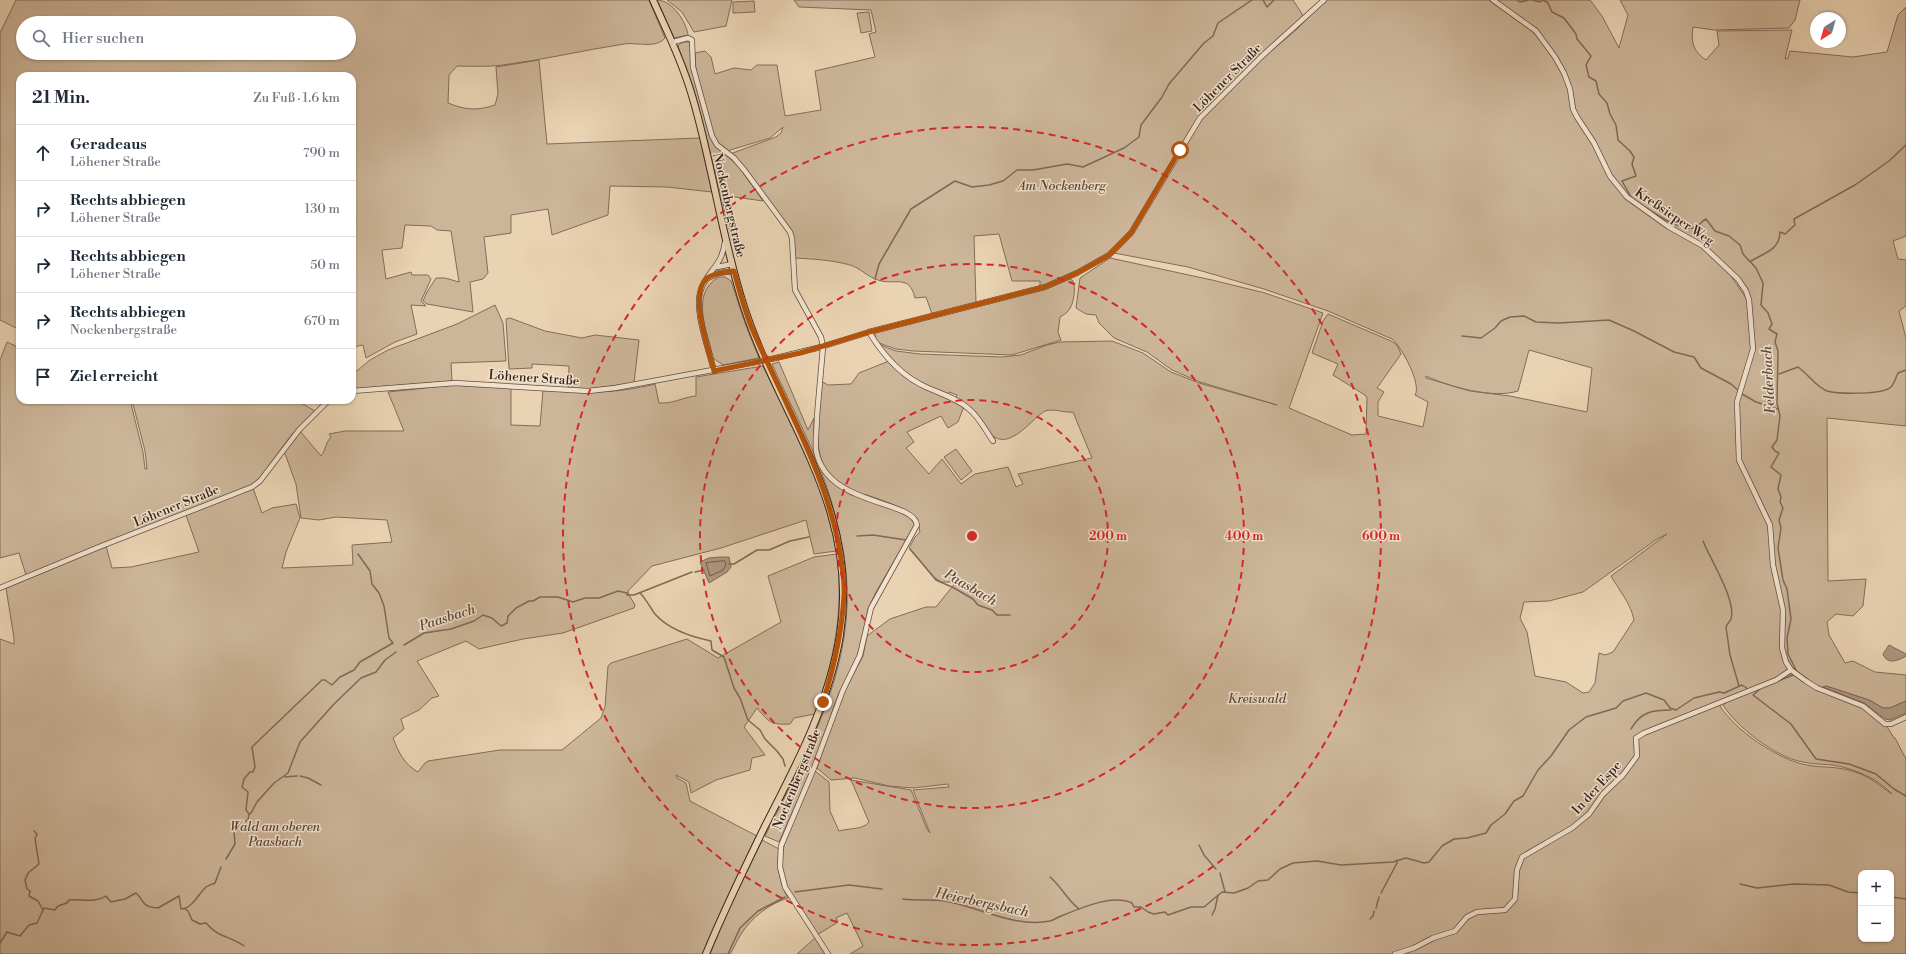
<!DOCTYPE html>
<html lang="de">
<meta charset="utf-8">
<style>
body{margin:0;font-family:"Libre Bodoni",serif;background:#f6f6f7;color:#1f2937}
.controls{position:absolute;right:12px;bottom:12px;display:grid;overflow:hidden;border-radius:8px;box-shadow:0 1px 3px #0004}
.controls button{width:36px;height:36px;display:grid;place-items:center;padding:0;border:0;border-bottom:1px solid #e0e1e3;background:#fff;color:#1f2937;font:20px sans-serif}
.compass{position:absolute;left:1810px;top:12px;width:36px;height:36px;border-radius:50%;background:#fff;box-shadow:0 1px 3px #0004;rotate:217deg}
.stop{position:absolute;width:12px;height:12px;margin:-9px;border:3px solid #b45309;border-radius:50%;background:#fff}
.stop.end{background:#b45309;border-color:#fff;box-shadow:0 1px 4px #0008}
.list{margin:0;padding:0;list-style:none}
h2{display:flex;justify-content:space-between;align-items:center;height:52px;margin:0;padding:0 16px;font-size:17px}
h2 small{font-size:13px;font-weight:400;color:#747a83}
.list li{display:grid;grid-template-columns:26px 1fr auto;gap:12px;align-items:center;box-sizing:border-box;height:56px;padding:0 16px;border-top:1px solid #e0e1e3}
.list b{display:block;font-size:15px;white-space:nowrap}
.list p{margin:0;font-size:13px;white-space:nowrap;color:#747a83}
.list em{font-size:13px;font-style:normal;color:#747a83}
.icon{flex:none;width:22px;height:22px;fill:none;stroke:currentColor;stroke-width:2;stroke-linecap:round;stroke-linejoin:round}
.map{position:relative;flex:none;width:1906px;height:954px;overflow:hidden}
.search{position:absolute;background:#fff;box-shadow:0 1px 3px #0004;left:16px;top:16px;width:340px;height:44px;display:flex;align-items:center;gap:10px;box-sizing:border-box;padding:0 14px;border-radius:22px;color:#747a83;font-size:15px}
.panel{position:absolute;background:#fff;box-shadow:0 1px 3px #0004;left:16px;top:72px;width:340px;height:332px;border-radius:12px}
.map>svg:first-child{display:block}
.green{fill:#ccb599;stroke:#826c5a;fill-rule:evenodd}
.water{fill:#ae977f;stroke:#7f6857}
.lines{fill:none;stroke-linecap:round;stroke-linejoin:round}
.shore{stroke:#745c4c;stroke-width:1}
.stream{stroke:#7f6857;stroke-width:1.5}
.minor-casing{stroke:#654e40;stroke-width:6}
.major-casing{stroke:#39221a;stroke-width:8}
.minor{stroke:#f1e2ce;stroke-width:4.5}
.major{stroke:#ead3b3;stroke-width:6}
.minor-bridge-casing{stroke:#654e40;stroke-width:6;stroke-linecap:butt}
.minor-bridge{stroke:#f1e2ce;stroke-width:4.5}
.route{stroke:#b45309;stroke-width:5}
.ring{fill:none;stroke:#d62828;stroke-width:2;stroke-dasharray:7 5}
.labels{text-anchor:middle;stroke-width:3;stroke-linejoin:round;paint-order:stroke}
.street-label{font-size:13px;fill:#39221a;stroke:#f1e2ce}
.park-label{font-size:13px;font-style:italic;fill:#5e473a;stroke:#f1e2ce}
.water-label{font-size:14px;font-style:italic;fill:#5c4538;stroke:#f1e2ce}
.centre{fill:#d62828;stroke:#f1e2ce;stroke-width:2}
.ring-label{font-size:12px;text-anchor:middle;font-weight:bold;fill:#d62828;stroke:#f1e2ce;stroke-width:3;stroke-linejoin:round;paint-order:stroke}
</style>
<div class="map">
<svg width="1906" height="954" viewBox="0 0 1906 954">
<rect width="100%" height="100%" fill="#ead3b3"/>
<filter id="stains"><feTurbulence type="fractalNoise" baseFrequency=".005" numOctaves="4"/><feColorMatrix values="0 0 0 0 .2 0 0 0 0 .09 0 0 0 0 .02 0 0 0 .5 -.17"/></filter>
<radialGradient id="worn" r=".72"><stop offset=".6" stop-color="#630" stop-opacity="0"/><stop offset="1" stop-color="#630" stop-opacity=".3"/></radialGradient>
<g class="green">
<path d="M16,0H649L665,38C656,49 637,42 624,44C584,50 543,60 503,65C488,67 472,66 457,66L449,75L448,103C465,110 477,111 495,105L498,94L496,67L539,60L547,144L700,138L712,192L667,187L610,186L608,215L552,235L548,209L511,215V233L484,237L488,273L483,279L470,282L473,312L427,304L423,301L427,292L436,278H445L459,282L451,231L437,230L431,226L405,225L402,248L382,250L386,279L411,272L412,275H428L431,279L421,301L426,306L411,305L417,334L395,342L366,358L363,345L352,347V76H20V330L0,320V33ZM23,23H349V53H23Z"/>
<path d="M657,0C672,0 686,21 688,35L674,38Z"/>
<polygon points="667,0 732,0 726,26 694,32 682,12"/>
<path d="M794,0H1293L1304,17L1198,117L1131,229L1108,254L1066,276L1040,288V281H1012L999,234L974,236L976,303L932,314L926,297L915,298C909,273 895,286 878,280C868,277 860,268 850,265C832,260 813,259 795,258L794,238L730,154L776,137L781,133L783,127L770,138L727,151L718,143L713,135L696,71L695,53L705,51L711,57L715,74L734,68L751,70L757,65H777L785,116L821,110L815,71L875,57L869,34L876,32L871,10L799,7Z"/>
<path d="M1326,0H1489L1532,31L1554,57L1564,74L1570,92L1573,112L1592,144L1609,176L1624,196L1631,203L1669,229L1703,247L1725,267L1750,304L1752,303L1744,286L1715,254L1703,244L1642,209L1626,194L1606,167L1595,143L1574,109L1570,85L1560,61L1537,31L1494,0H1590L1602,16L1619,48L1628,15L1620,0H1800L1795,20L1789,28L1714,30L1693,27C1691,43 1693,51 1706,60L1719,45L1717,31L1792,30L1785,59L1788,58L1790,51L1853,57L1887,52L1898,15L1906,7V236L1893,241L1898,259L1906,260V306L1899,311L1906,338V426L1827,418L1828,581L1866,579L1863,606L1853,616L1836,614L1827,622L1829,635L1845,663L1853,661L1875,672L1906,675V701L1890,708H1883L1869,700L1826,686L1820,688L1793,668L1785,655L1783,643L1785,617L1783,603L1774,565L1771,521L1739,455L1737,461L1769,524L1771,560L1783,616L1781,653L1787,669C1783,678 1735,695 1724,699L1720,706C1735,730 1778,760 1807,765C1823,768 1839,766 1855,772C1869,776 1880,786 1892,794C1877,778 1853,768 1832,765C1819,764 1808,764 1795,760C1771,753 1736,726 1723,705L1729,700L1793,673L1816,688L1863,707L1886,725L1894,738H1895L1906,759V954H850L863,946L847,913L836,918L838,922L817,935C808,920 795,906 788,891C770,850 798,807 815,771L829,782L830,811L839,831C849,828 863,830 869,822L851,780L911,790L927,829L930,833L913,790L949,787L948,784L913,788L889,786L855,778L831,780L817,768L841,698L863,656L867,636L890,619L926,607H936L956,582H941L934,577L909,548L915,537L920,532L918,522L914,516C902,507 882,500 867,495C862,494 857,494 852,492C806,473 818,420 821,381L828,385L851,384L859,373L889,361L915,383L964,406L958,422L948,428L941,416L907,432L914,442L906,448L929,474L942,459L961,484L975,474L1008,467L1016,487L1023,484L1018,474L1092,458L1073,412C1064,413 1053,408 1045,411C1032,418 1013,448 994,437C984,431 979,417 971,409C967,404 961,402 955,399L957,395L949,392L947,395C920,383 895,369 878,344L896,351L920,354L1002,357L1021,355L1047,345L1060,342L1112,341L1143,353L1171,372L1199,383L1277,405L1200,382L1172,370L1147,352L1114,338L1099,323L1096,315L1086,314L1076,308L1080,278L1110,258L1212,280L1265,293L1323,313L1289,408L1352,435L1366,434L1367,398L1365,395L1333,375L1338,364L1312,353L1323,321L1328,314L1391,341L1397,345L1401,354L1377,388L1384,392L1378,402V416L1423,427L1428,402L1415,395C1422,384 1401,346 1392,339L1328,311L1264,289L1188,267L1114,253L1132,234L1140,222L1202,118L1263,58L1296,30ZM1529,350L1592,368L1587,412L1510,396L1470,391L1426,378V376C1450,387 1493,399 1518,391ZM1667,534L1611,576C1619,590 1631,604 1634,620L1613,652L1605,655L1599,653L1595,683L1589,692L1583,693L1566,682L1535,676L1527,632L1520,618L1524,602L1549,601L1583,592L1657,539ZM1861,873H1891V939H1861Z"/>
<polygon points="754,1 755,12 733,13 733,2"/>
<polygon points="869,12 872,31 861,33 857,13"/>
<polygon points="685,42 689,42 690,46 695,83 709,135 713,143 738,166 763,201 728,196 736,243 733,244 706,136 678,46 681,43"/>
<path d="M719,277H725L731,281L746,326L759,358L723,365L713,358C708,331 689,294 719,277Z"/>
<path d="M1069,278L1073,281C1076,288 1074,305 1068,311C1066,314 1063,315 1060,317L1058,332L1061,340L1012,355L913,351L896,349L876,342L875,332Z"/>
<polygon points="495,305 503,323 506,361 451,363 452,381 352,389 352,375 370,360 388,350 457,324"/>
<polygon points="510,318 545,331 582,338 595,335 639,340 634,383 588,389 568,388 569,366 532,364 532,368 509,369 506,319"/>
<polygon points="7,342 20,348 20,400 130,400 143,452 145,469 147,469 145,451 132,400 296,400 315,411 292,434 259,479 252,485 26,575 19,553 0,558 0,360"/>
<path d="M779,362L808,430L814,418V449L821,467L831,482L851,495L866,498L910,517L915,525L876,592L868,609L861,645L857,657L838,695L812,768L779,842L765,836C804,758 851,676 847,586C846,557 839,528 831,500C817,453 792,409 772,364Z"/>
<path d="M763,366C791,425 826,486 836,551L814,554L806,520L721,548L652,566L628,591L629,595L635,605L634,608L563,633L523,639L479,649L466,641L417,661L439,696L432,698L419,710L401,719L404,729L393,738C399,753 404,764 418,772L425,763L428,761L500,750H562L601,718L605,707L608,666L611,663L687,639L718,658L781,622L768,576L814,557L837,554C844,610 834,661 815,714L794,718L790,724C770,725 769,722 757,708L744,727L765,755L752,758L750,770L716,780L691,793L689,782L676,775L677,778L686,783L690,801L757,836L703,954H0V639L14,644V638L6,588L106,546L112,568L131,567L199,552L186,515L253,488L262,513L272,508L296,504L300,518L286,552L282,568L353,565L352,545L392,542L387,520L336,517L319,520L301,518L296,484L284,451L300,431L321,456C326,450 325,443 331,437L329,434L345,431H404L388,392L453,385L511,388V425L540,426L543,390C583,393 616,394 655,384L659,403C674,404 683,397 696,396V377Z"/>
<polygon points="956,449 972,471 961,480 944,457"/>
<path d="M762,840L779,849C777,866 779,883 788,898C769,904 752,917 741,934C737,940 734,948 730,954H710L726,915Z"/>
<polygon points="815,938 827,954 797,954"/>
</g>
<g class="water">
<polygon points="720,557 729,557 731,567 727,572 709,583 700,562 709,558"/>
<path d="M1889,645L1906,654V656C1898,661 1887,665 1883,654Z"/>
<polygon points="1826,686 1869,700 1883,708 1890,708 1906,701 1906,713 1890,720 1885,719 1864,703 1823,687"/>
</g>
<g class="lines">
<polygon class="shore" points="725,561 726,565 723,570 710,576 706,563"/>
<g class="stream">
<polyline points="1263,0 1267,7 1274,0"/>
<polyline points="1517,0 1520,2 1529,0"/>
<polyline points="1532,0 1540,2 1543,0"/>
<polyline points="1543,0 1548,3 1552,12 1564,18 1576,34 1577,39 1591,56 1586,65 1589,77 1596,81 1599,94 1607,103 1610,114 1616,125 1618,140 1630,151 1634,157 1632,164 1636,176 1622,181 1631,197"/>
<path d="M1643,206C1655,213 1680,231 1693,228C1699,227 1701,221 1706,219L1715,231L1729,236L1740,245L1743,254L1756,268L1763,283L1761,305L1768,313L1772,324L1769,329L1777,334L1775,342L1778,351L1777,403L1780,416L1777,440L1772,447L1775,451L1779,453L1771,467L1781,475L1778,489L1781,497L1780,502L1783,508L1779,520L1781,528L1778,548L1783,580L1787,589L1791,619L1787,638L1788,654L1796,670"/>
<path d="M1751,261C1764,253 1780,250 1780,232L1785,234L1795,225L1794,219L1855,185L1889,161L1906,145"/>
<polyline points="875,279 879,264 911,209 955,181 972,187 989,185 1003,181 1017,170 1033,170 1067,164 1083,167 1124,148 1139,137 1141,125 1162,97 1169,84 1204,43 1213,36 1218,23 1252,0"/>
<polyline points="1462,336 1481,338 1495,328 1501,321 1510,317 1524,316 1536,322 1559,323 1609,320 1634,331 1674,352 1694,357 1701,368 1731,384 1739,391"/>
<path d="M1779,374L1798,367C1808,374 1816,387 1827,391C1838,394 1883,395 1891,387C1894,384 1896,377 1898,373L1906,370"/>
<polyline points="1742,394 1756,402 1778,409"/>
<polyline points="857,536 873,535 906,540 908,537"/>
<path d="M1703,541C1710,559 1737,601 1731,619C1730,621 1727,624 1726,627L1730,655L1739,686"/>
<polyline points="910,549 936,580 954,588 973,599 978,605 992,610 997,615 1010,615"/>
<polyline points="729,564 734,564 757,550 769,550 790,541 809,537"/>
<polyline points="695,572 704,570"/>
<path d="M640,593C646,599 650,607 655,614C668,629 692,637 711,641L712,650L724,657L734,688L740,698L748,720L760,730L765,739L777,751L783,759L785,766"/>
<polyline points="404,645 424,633 451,629 474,621 483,615 492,618 501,626 507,623 508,616 516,608 529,601 533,601 540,597 558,597 573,602 585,598 599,598 618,591 627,593 627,595 634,595 692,572"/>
<polyline points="1778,681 1793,675"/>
<polyline points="1760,689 1753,695 1791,724 1816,759 1849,764 1876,774 1894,789 1906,796"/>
<path d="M1631,729C1641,711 1654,710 1671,710"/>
<polyline points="300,776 308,778 321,785"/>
<polyline points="285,777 297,776"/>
<polyline points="249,814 246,810 248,792 242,787 244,779 250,772 253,772 255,767 252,747 322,680 325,680 332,685 340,677 354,670 360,662 393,643 389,638 384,606 379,593 372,584 370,571 358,554"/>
<polyline points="34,831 37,834 35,839 39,864 28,873 25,880 27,889 30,891 29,896 38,901 43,910"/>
<polyline points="1199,845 1204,855 1216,869"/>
<polyline points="226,859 235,844 234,830 237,830 243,822 248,820 249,814 251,813 257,802 274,783 288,773 300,742 334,704 361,678 376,672 385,660 396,652"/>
<polyline points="1220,873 1225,892"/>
<path d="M1050,877C1061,886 1067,900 1079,909"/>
<polyline points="1740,884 1757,888 1793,884 1829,885 1848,892 1861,893"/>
<polyline points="795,892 849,885 882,889"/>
<polyline points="1381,893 1397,863 1397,860"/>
<polyline points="1891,897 1906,899"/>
<path d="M903,899C917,901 931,899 945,901C980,907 1014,928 1050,921C1054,920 1058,917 1061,916C1081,908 1112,894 1132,903L1134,907H1141L1148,912L1154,914L1165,912L1168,915L1191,907H1204L1222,892L1234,893L1248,888L1258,881L1268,880L1280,869L1293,863L1317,861L1341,865L1393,862L1406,858L1424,863L1429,862L1442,846L1454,839L1467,838L1486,833L1491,825L1505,814L1514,801L1523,796L1538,770L1551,756L1569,730L1586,717L1616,708L1623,701L1646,693L1664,700L1670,708L1676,710L1694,698L1719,692L1724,693L1742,685L1748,689"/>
<polyline points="1376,908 1379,897"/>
<path d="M185,909L188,911L192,920L200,924L206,923C220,939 229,935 244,946"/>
<polyline points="1212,915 1215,909 1218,895"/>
<polyline points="1370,919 1373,916 1374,911"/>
<path d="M0,943L7,932L20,936L29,925L37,923L44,908L55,910L58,906L67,903L69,900C82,899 96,903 106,896L111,902L125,899L136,893C145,901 141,907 158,908L179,896L181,909C192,909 199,893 206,887C209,885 213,884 215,883L221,867"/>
<polyline points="728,954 740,928 758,911 785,897"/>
</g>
<defs>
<g id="minor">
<polyline points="1493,0 1536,31 1555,57 1564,73 1570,89 1573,109 1577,117 1594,143 1610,176 1627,197 1669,227 1703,246 1738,279 1746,291 1749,300 1753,349 1737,402 1739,460 1770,525 1773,565 1783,610 1782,648 1786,662 1791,670 1806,681 1817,688 1863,706 1885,724 1891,724 1906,717"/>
<path d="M673,42L688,38L692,40L693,67L712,136L717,145L734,158L745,171L790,232L792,238L795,290L821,337L823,347C821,370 819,393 817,416C817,427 815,439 816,450C826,507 913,499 917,525L871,608L860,655L843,690L814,768L781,846L780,867L785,887L828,954"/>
<polyline points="717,267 732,264"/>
<polyline points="708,278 719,273 734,271"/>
<path d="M869,332C883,355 902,377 928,388C942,394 958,399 969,409C979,417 986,431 993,441"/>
<polyline points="776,358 821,347 869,332 1045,287 1077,273 1109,255 1131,233 1200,118 1262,56 1324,0"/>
<path d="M714,371C709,349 692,307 702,287C711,267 721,267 725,242"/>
<polyline points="352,391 455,383 588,391 615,388 756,362"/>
<polyline points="0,588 99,547 252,487 260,481 299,430 329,400"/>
<polyline points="1395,954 1414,948 1433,938 1455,931 1467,917 1477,912 1505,910 1515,899 1517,870 1522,857 1572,828 1589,814 1603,794 1623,775 1637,756 1636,738 1644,733 1776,680 1791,670"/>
</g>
<path id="major" d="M653,0C668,33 683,64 693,99C713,168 722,239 744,307C781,420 860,507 840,635C829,703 797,764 766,824C745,867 724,910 706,954"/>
</defs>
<use href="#minor" class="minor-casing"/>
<use href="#major" class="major-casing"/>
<use href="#minor" class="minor"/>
<use href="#major" class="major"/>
<defs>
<polyline id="minor-bridge" points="756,362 776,358"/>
</defs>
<use href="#minor-bridge" class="minor-bridge-casing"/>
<use href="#minor-bridge" class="minor-bridge"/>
</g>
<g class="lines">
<path class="route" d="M823,702C834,667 842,632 844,595C845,578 841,559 838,541C822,465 781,397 751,326C744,308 739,289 734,271C726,272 714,273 707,278C688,294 709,350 714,371L800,353L869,332L1045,287L1077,273L1109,255L1131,233L1180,150"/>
</g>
<g class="ring">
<circle cx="972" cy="536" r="136"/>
<circle cx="972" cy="536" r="272"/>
<circle cx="972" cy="536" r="409"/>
</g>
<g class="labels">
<g class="street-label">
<text transform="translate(1227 77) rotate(-45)" y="5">Löhener Straße</text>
<text transform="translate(730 205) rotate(77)" y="5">Nockenbergstraße</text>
<text transform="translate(1675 216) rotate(34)" y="5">Kreßsieper Weg</text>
<text transform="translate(534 377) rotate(4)" y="5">Löhener Straße</text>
<text transform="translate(176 505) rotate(-22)" y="5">Löhener Straße</text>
<text transform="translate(796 779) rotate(-68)" y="5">Nockenbergstraße</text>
<text transform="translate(1596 787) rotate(-48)" y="5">In der Espe</text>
</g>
<g class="park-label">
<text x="1062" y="190">Am Nockenberg</text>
<text x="1257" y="703">Kreiswald</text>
<text x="275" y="831">Wald am oberen<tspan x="275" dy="15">Paasbach</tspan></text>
</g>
<g class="water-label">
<text transform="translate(1768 380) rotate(-93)" y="5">Felderbach</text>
<text transform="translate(971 587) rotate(30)" y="5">Paasbach</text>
<text transform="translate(447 617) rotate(-18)" y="5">Paasbach</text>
<text transform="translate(982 902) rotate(12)" y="5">Heierbergsbach</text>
</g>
</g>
<circle cx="972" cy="536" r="6" class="centre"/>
<g class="ring-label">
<text x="1108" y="540">200 m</text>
<text x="1244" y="540">400 m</text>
<text x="1381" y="540">600 m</text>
</g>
<rect width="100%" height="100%" filter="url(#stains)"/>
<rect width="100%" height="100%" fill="url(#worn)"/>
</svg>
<div class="controls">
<button>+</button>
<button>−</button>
</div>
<svg class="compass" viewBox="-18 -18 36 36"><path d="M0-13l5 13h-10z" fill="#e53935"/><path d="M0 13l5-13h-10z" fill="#747a83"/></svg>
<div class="stop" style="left:1180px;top:150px"></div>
<div class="stop end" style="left:823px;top:702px"></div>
<div class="search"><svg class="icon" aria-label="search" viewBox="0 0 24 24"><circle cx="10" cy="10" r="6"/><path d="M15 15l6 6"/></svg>Hier suchen</div>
<section class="panel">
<h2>21 Min.<small>Zu Fuß · 1.6 km</small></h2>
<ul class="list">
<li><svg class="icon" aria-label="ahead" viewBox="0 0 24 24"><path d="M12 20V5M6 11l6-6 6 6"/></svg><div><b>Geradeaus</b><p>Löhener Straße</p></div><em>790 m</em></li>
<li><svg class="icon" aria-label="right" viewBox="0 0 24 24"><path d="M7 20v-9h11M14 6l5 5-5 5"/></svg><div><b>Rechts abbiegen</b><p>Löhener Straße</p></div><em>130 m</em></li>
<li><svg class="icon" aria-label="right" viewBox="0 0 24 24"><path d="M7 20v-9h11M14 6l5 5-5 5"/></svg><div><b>Rechts abbiegen</b><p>Löhener Straße</p></div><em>50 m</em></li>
<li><svg class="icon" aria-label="right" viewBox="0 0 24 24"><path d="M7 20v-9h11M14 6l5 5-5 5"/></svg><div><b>Rechts abbiegen</b><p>Nockenbergstraße</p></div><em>670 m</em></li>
<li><svg class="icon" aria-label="arrive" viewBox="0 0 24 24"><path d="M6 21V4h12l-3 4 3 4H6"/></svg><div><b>Ziel erreicht</b></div></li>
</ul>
</section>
</div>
